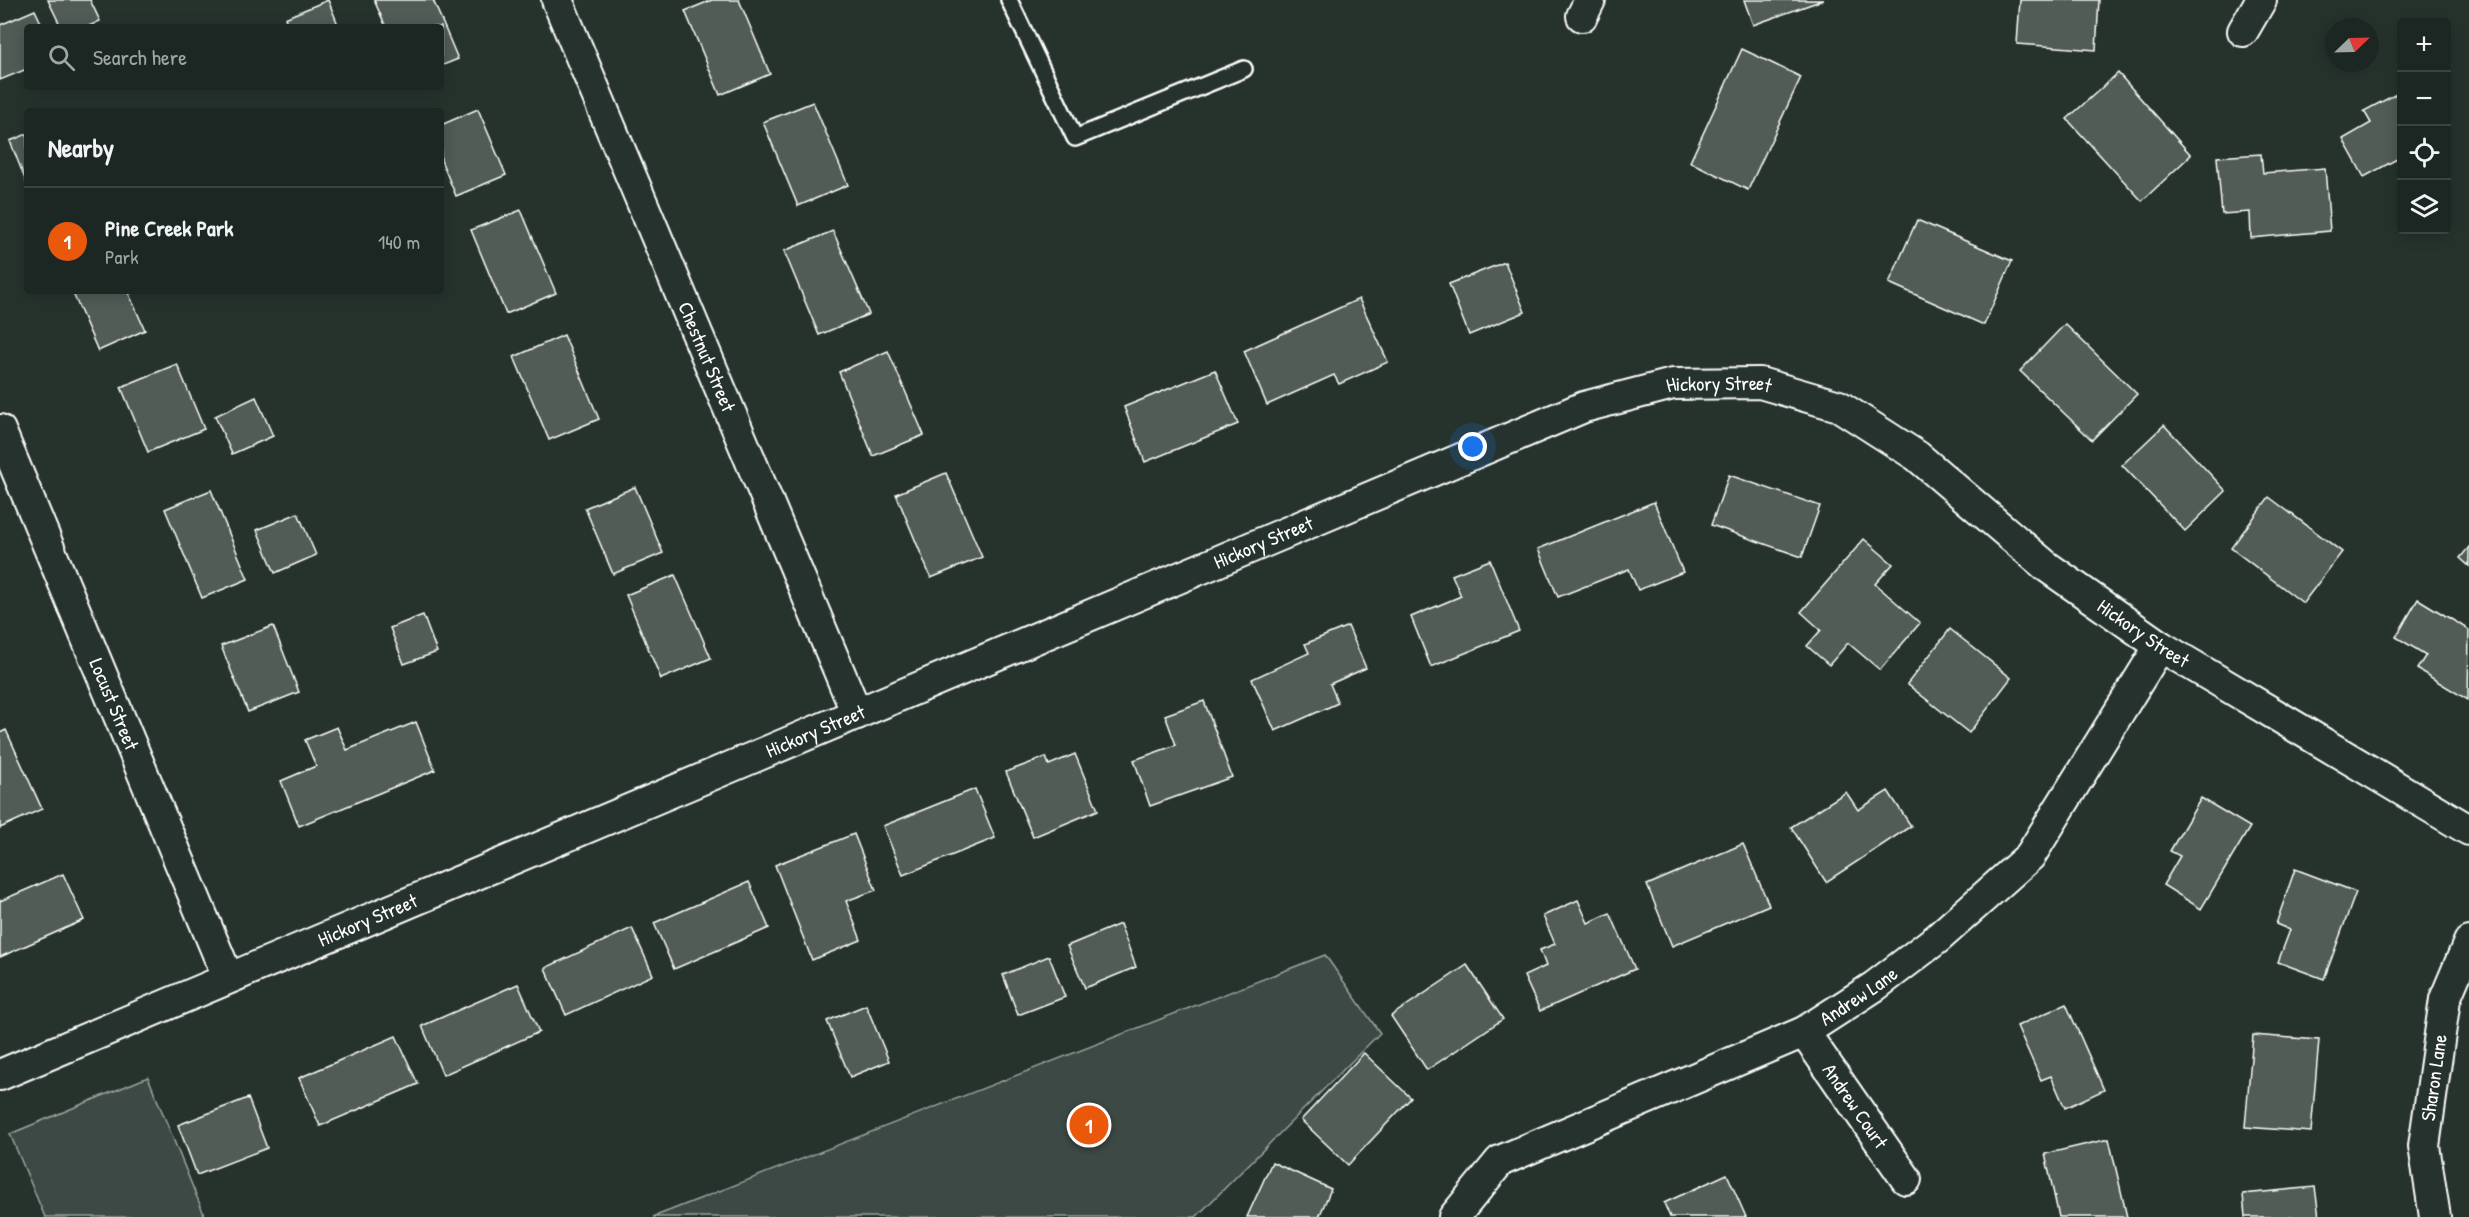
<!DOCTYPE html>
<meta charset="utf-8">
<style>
body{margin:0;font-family:"Patrick Hand",sans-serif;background:#252e2a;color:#f1f3f6}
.controls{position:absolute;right:18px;top:18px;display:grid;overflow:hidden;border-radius:6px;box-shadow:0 3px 15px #0003}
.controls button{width:54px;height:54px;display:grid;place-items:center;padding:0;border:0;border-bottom:2px solid #3a4340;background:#1c2622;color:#f1f3f6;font:30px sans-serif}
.compass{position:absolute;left:2325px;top:18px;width:54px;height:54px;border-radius:50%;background:#1c2622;box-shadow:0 3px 15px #0003;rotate:67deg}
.you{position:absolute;left:1473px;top:447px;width:21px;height:21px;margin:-15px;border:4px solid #fff;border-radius:50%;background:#1a73e8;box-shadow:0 0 0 9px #1a73e833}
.badge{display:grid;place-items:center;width:39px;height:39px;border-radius:50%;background:#ea580c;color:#fff;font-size:20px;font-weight:700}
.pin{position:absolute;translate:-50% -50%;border:3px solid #fff;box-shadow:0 2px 6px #0006}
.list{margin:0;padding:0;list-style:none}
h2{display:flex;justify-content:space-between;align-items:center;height:78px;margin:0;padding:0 24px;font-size:26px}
h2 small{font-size:20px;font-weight:400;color:#a0a5a5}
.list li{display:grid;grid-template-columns:39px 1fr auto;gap:18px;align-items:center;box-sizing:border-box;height:108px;padding:0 24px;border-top:2px solid #3a4340}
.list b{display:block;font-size:22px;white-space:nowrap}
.list p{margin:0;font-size:20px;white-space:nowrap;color:#a0a5a5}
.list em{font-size:20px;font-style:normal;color:#a0a5a5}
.icon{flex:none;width:33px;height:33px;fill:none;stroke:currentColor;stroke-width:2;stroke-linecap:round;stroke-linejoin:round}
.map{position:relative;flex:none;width:2469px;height:1217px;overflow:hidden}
.search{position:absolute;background:#1c2622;box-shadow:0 3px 15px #0003;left:24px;top:24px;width:420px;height:66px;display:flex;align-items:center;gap:15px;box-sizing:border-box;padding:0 21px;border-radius:6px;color:#a0a5a5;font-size:22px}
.panel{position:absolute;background:#1c2622;box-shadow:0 3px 15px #0003;left:24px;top:108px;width:420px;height:186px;border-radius:6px}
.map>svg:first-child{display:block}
.green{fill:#3e4944;stroke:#9ea4a2;stroke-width:1.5}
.building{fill:#515c57;stroke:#fff;stroke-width:1.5}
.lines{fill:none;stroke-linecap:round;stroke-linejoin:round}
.service-casing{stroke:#fff;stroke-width:20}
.minor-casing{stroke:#fff;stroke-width:34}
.service{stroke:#26332d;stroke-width:15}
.minor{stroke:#26332d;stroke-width:30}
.labels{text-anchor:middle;stroke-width:4.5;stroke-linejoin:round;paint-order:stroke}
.street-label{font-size:20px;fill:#fff;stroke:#26332d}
</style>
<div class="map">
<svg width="2469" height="1217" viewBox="0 0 2469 1217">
<rect width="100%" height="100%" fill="#26332d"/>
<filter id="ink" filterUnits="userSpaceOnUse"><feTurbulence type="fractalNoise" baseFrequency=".0167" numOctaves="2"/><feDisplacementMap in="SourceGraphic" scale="12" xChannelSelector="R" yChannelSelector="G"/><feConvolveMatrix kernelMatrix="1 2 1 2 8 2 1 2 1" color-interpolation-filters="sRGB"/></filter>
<g filter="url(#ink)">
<g class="green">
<polygon points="1325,955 1380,1033 1196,1217 653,1217"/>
<polygon points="148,1077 205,1217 45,1217 10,1134"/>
</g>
<g class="building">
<polygon points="48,0 90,0 100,21 87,27 61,27"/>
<polygon points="328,0 339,27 289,27 285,18"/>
<polygon points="374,0 433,0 458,59 441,66 441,27 386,27"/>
<polygon points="712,0 739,0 770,74 720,95 685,11"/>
<polygon points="1744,0 1823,0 1753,25"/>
<polygon points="2020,0 2099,0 2096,50 2017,44"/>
<polygon points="35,10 43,27 27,27 27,69 0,80 0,25"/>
<polygon points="1742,49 1801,77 1748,190 1690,162"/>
<polygon points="2118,73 2191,155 2142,201 2067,119"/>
<polygon points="2402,91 2402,165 2397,159 2364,177 2343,139 2371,123 2364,111"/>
<polygon points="813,102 848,185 798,206 763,122"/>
<polygon points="478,109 506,175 456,196 441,160 441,125"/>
<polygon points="27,134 27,184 10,141"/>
<polygon points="2261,154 2263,173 2325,168 2330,231 2251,238 2250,212 2222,214 2217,157"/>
<polygon points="521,210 556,293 506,314 471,230"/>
<polygon points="1917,220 2012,261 1984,325 1889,283"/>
<polygon points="833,231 869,314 819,335 784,251"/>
<polygon points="1505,262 1525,312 1469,335 1449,284"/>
<polygon points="72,291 135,291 129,294 145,330 98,351"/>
<polygon points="1359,299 1388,362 1339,384 1334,375 1267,405 1244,351"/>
<polygon points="2065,324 2137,394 2092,440 2020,371"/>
<polygon points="564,335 599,419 549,440 514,357"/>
<polygon points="888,351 924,435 873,456 839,372"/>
<polygon points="177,364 204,429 148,452 121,387"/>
<polygon points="1215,370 1238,424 1145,462 1124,407"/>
<polygon points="256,397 273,436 232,454 215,416"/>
<polygon points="2164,425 2226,491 2185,531 2122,465"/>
<polygon points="946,473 982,557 931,578 896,494"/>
<polygon points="1729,475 1820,506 1802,557 1711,525"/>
<polygon points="635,487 663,553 613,574 585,508"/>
<polygon points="211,490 248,579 202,598 165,509"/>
<polygon points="2269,497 2342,552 2303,603 2231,548"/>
<polygon points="1654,502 1683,572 1638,590 1629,569 1558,597 1538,549"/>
<polygon points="298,513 316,555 275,573 257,530"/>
<polygon points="1864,539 1893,564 1875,584 1920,623 1880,670 1848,643 1829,665 1807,646 1821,630 1801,612"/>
<polygon points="2469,547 2469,566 2460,558"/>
<polygon points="1490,560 1519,631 1431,667 1411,617 1461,596 1452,575"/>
<polygon points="675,575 711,658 661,679 626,595"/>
<polygon points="2418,599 2469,630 2468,700 2417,669 2426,655 2396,637"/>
<polygon points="423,615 437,652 404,664 390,628"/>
<polygon points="273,626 299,692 248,712 221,646"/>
<polygon points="1348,626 1366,668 1330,684 1338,703 1275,731 1252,679 1309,653 1305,644"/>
<polygon points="1950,629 2011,678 1969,733 1907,684"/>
<polygon points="1204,701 1232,777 1150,806 1134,760 1176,745 1165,715"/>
<polygon points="416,722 435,770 299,826 281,781 316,766 305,740 337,727 347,750"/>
<polygon points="6,730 42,809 0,828 0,733"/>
<polygon points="1075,754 1098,810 1033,837 1006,772 1046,757 1049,765"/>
<polygon points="975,789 995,838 903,875 883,826"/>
<polygon points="1888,791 1911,826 1826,882 1791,827 1846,792 1858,810"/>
<polygon points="2201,798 2250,827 2201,909 2163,885 2180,856 2170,851"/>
<polygon points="854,834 876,890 846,901 861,940 812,960 775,865"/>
<polygon points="1743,844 1769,905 1672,946 1647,885"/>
<polygon points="2295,869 2356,892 2324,979 2278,962 2290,930 2276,924"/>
<polygon points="63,874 84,920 0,957 0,901"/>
<polygon points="749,882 769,928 674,969 654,923"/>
<polygon points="1578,900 1588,923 1610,913 1635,969 1540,1011 1524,976 1546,966 1540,950 1555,944 1543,916"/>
<polygon points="1120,924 1136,967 1085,988 1067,946"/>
<polygon points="632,928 653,975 566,1015 545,968"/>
<polygon points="1049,956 1065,997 1018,1015 1003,975"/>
<polygon points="1467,965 1503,1019 1427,1070 1391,1016"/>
<polygon points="518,984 539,1032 443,1075 422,1026"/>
<polygon points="2066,1004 2104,1090 2065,1108 2051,1076 2041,1080 2017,1026"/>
<polygon points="866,1005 889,1061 850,1077 827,1021"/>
<polygon points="2253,1035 2319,1040 2311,1132 2245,1127"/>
<polygon points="396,1036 418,1084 320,1126 299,1078"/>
<polygon points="1364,1053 1411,1098 1348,1165 1301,1120"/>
<polygon points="248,1098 267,1148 197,1175 178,1125"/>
<polygon points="2109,1139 2127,1217 2059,1217 2045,1154"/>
<polygon points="1272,1162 1331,1189 1319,1217 1247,1217"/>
<polygon points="1727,1174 1746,1217 1670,1217 1664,1203"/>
<polygon points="2315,1187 2319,1217 2245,1217 2243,1194"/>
</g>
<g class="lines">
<defs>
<polyline id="service" points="1009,0 1075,138 1244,69"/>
<g id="minor">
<path id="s1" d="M557,0L857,714"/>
<polyline points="1582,16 1590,0"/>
<polyline points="2243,31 2261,0"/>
<path id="s2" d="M0,430L228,978"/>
<path id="s3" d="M1804,1032L1906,1179"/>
<path id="s4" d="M0,1075L1584,407L1673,384L1760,383L1839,406L1917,456L2046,566L2160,646L2469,830"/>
<path id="s5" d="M1454,1217L1500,1161L1804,1032L1875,986L1938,938L2030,856L2160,646"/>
<path id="s6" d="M2435,1217L2424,1146L2445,999L2469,942"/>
</g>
</defs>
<use href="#service" class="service-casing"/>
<use href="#minor" class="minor-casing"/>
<use href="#service" class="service"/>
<use href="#minor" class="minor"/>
</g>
</g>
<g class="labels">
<g class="street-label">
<text dy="7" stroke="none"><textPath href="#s1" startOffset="387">Chestnut Street</textPath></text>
<text dy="7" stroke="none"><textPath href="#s4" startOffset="1857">Hickory Street</textPath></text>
<text dy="7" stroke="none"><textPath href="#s4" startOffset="1371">Hickory Street</textPath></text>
<text dy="7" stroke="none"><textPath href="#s4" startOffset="2361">Hickory Street</textPath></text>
<text dy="7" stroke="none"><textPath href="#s2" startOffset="297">Locust Street</textPath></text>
<text dy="7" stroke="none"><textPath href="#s4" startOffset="885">Hickory Street</textPath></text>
<text dy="7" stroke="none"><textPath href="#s4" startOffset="399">Hickory Street</textPath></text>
<text dy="7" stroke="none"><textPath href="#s5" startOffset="468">Andrew Lane</textPath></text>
<text dy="7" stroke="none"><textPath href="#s6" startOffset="141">Sharon Lane</textPath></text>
<text dy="7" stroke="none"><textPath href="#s3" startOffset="90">Andrew Court</textPath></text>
</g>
</g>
</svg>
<div class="controls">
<button>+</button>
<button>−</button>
<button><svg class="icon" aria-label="locate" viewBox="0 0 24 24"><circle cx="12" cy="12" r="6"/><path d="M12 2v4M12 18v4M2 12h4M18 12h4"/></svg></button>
<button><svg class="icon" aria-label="layers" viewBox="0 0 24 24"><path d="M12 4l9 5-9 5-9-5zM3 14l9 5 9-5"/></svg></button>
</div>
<svg class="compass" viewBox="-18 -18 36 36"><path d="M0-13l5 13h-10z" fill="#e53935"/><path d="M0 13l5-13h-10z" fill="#a0a5a5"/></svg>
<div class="you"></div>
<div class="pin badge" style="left:1089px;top:1125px">1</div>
<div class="search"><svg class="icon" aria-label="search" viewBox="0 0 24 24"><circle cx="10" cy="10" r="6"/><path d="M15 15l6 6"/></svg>Search here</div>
<section class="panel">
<h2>Nearby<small></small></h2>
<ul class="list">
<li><span class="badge">1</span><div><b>Pine Creek Park</b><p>Park</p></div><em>140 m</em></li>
</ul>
</section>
</div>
